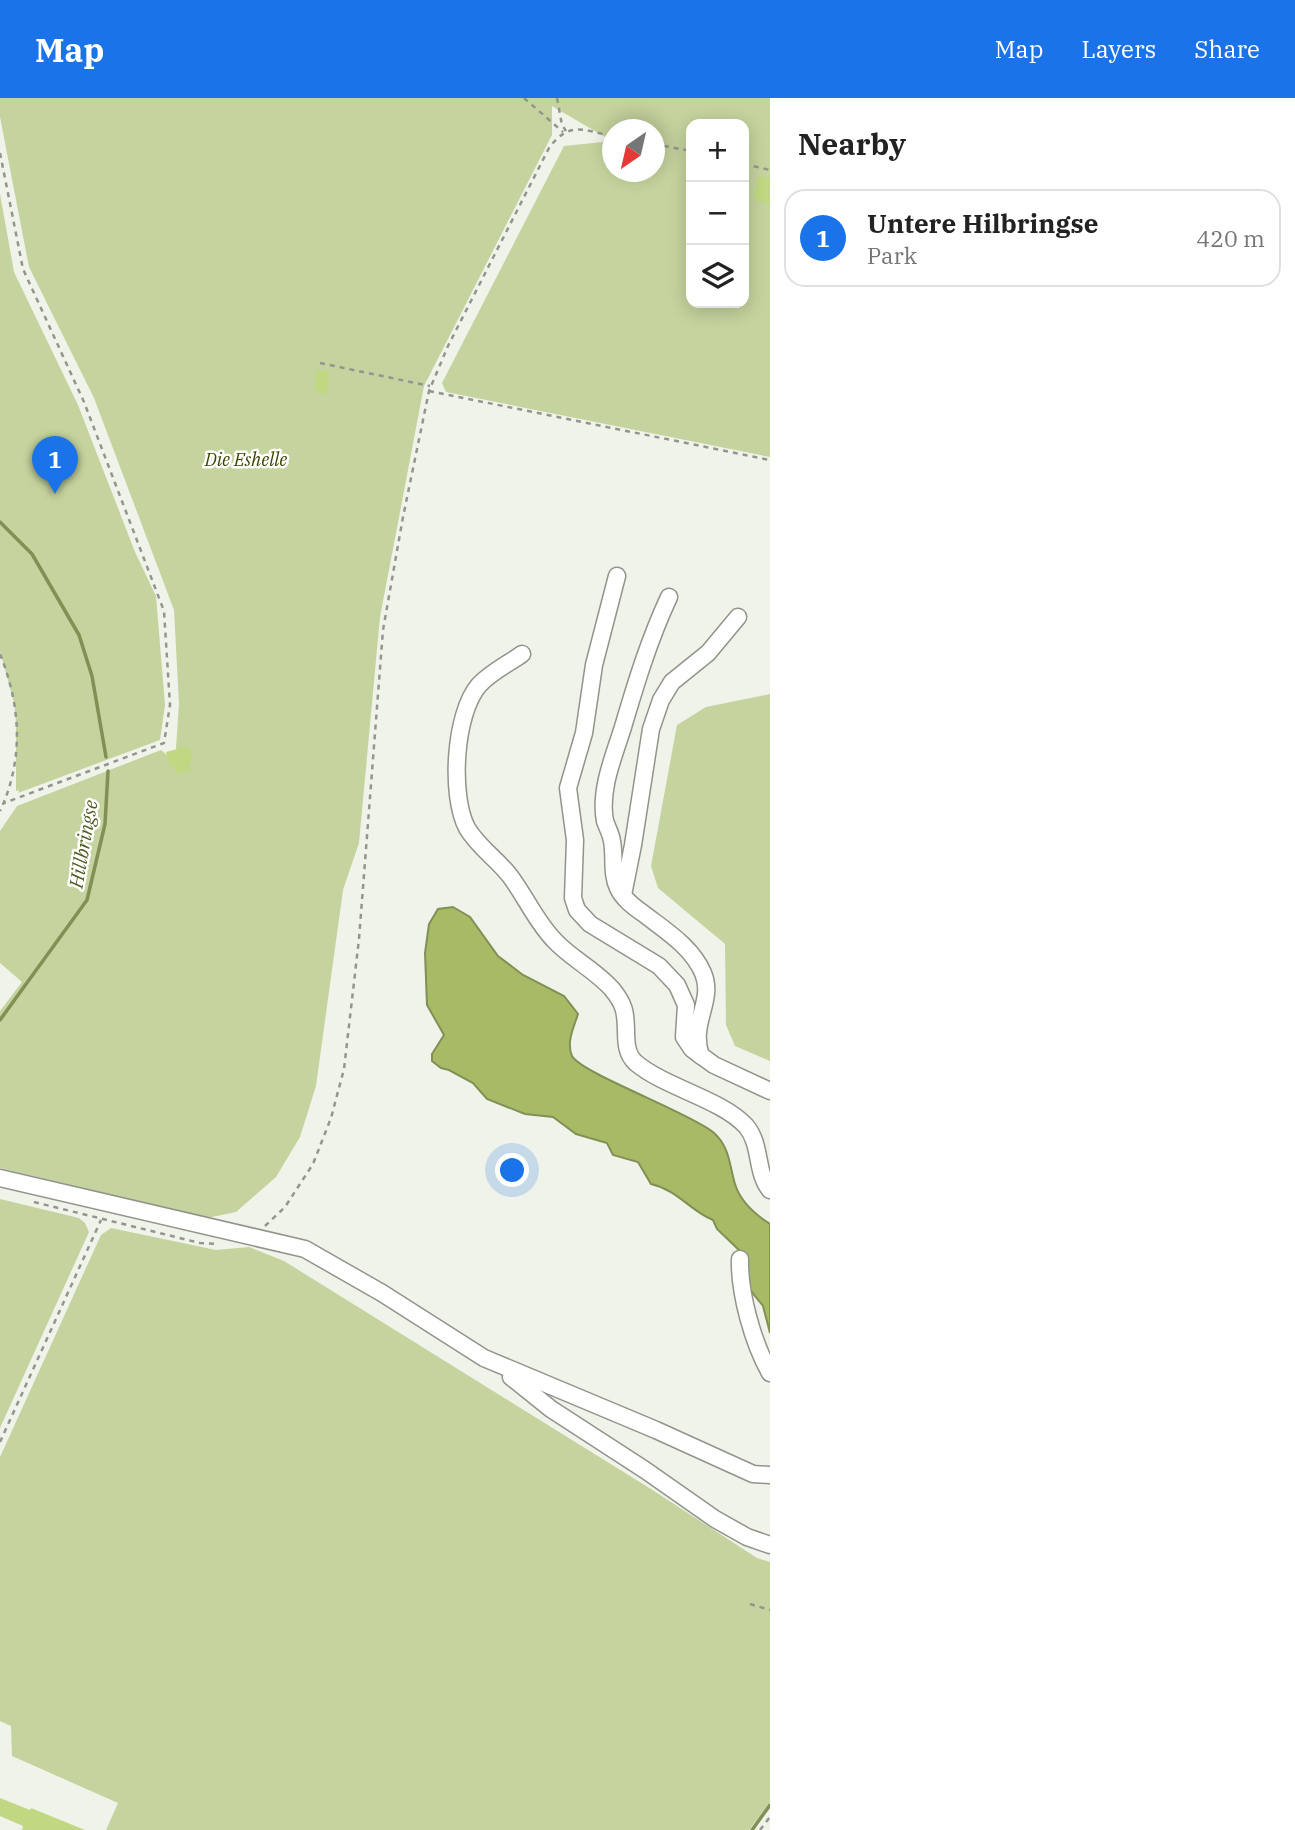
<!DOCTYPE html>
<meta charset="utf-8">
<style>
body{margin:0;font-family:"IBM Plex Serif",serif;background:#f6f6f6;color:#222}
.controls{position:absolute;right:21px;top:21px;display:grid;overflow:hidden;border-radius:14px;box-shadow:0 4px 18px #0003}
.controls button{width:63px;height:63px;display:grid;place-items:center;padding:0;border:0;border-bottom:2px solid #e0e0e0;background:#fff;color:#222;font:35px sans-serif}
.compass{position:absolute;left:602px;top:21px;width:63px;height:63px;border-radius:50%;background:#fff;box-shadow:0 4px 18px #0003;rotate:214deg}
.you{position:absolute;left:513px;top:1073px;width:24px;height:24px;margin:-18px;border:5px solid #fff;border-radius:50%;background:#1a73e8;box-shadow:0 0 0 10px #1a73e833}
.badge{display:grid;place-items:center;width:46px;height:46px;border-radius:50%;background:#1a73e8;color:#fff;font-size:23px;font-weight:700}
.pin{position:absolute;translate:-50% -58px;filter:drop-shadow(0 2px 4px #0008)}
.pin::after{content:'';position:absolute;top:37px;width:24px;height:21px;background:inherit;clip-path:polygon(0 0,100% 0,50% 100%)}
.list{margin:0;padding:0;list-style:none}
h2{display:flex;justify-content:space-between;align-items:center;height:91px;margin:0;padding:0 28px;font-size:30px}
h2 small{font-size:23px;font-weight:400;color:#767676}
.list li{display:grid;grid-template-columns:46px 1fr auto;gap:21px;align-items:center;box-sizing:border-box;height:98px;margin:0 14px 14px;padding:0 14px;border:2px solid #e0e0e0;border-radius:21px}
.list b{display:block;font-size:26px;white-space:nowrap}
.list p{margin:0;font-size:23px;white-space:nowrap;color:#767676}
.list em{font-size:23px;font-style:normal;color:#767676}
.icon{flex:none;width:38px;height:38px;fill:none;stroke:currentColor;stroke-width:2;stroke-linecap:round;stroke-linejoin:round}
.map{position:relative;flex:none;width:770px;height:1732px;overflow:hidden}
header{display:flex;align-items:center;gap:42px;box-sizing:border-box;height:98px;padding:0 35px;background:#1a73e8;color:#fff}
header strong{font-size:33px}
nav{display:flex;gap:38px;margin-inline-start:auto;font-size:24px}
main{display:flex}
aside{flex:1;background:#fff}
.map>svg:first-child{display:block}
.green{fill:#c5d39e;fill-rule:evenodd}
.water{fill:#a7bb67;stroke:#819054;stroke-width:2}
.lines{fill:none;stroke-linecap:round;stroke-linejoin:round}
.stream{stroke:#819054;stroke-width:3.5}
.building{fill:#c2d782}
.minor-casing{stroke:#92948c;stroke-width:19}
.path{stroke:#93958f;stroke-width:2.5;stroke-dasharray:5 5;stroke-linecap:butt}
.minor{stroke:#fff;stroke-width:16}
.labels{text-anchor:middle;stroke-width:5;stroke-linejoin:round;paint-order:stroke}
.park-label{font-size:18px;font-style:italic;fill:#394502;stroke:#fff}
.water-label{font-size:19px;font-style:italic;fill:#4d5a1e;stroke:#fff}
</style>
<header>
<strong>Map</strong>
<nav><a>Map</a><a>Layers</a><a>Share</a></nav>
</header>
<main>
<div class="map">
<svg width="770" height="1732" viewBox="0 0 770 1732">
<rect width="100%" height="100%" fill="#f0f3ea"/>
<g class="green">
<path d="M0,0H770V359L446,294L442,285L564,48L612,43L552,8V37L424,288L380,519L359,745L343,792L316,988L300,1039L276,1079L236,1114L207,1120L0,1070V913L22,884L0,865V733L17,708L161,652L175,664L179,606L174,512L94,300L29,169L0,19ZM691,26H744V205H691ZM612,32H654V74H612Z"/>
<polygon points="0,96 14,174 78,307 135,454 156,498 165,607 160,642 18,695 19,692 16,693 16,624 14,605 0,553"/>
<polygon points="770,596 770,963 735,948 726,927 725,846 658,790 651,768 677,627 706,609"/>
<polygon points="0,1101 79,1120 85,1125 89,1134 0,1330"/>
<polygon points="111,1130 216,1152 249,1149 284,1163 651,1391 757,1460 770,1464 770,1704 749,1732 106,1732 118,1705 12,1658 11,1628 0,1623 0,1359 101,1137"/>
</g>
<path class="water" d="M453,809L470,819L498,858L523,877L564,898L578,916C574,929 566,944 572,958C581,975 688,1014 713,1034C730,1049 729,1066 735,1086C740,1103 756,1117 770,1126V1235L763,1208L747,1188L741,1154L717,1131L713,1122C690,1113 678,1092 651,1086L638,1064L613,1057L607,1045L576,1036L553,1019L525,1016L487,1001L473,985L449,972L441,970L432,963V956L444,937L427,907L425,855L429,826L438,811Z"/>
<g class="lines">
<g class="stream">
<polyline points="0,424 32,456 79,537 92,578 106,659"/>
<polyline points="0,922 87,802 105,726 108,673"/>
<polyline points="752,1732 770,1707"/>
</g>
</g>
<g class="building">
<polygon points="758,78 770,81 770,106 753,102"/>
<polygon points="316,272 329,273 327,296 315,294"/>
<polygon points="189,648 193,663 189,664 191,672 176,676 174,668 170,669 166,654"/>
<polygon points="0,1700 30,1712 31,1710 85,1732 22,1732 23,1728 0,1718"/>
</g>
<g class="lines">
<defs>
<g id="minor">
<polyline points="617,478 594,567 584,635 568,690 575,742 573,800 577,812 590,826 659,868 677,887 686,907 684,939 692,951 714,967 770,993"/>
<path d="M669,499C649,542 636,585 623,629C614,658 599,692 605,723C607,729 611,736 612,743C615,758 611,776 618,790C623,801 634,809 644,816C666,833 692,849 703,875C715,903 689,925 701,958"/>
<path d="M522,556C508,566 491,574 479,587C454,616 450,698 467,730C478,749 497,761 510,778C526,799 536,824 555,843C572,861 595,872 612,891C616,896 621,903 623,909C630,927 620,951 636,965C666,990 721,1001 746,1028C762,1047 755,1073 770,1092"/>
<polyline points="623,797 633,747 651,631 661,602 672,584 708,555 738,519"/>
<polyline points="0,1080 305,1151 382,1195 484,1260 656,1332 753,1376 770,1377"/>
<path d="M740,1161C739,1195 753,1245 770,1275"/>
<polyline points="511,1279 551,1311 645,1372 715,1421 747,1439 770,1447"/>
</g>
</defs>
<use href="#minor" class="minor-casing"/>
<g class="path">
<polyline points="524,0 563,34"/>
<polyline points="557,0 562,27 566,33"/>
<polyline points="654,46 691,53"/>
<polyline points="0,55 23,171 84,304 164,513 170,607 164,645 4,705"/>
<polyline points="744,66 770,72"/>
<polyline points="320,265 430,288"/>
<polyline points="429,293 770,362"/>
<path d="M0,556C21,608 24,662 0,713"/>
<polyline points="34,1104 200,1145 218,1146"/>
<path d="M265,1128L285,1109L313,1066L331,1020L344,971L359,841L383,532L403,419L429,293L448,248L549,50C569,23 583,32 612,38"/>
<polyline points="0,1344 101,1122"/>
<polyline points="750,1506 770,1512"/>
<polyline points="760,1732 770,1719"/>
</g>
<use href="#minor" class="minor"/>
</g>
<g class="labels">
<g class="park-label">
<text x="246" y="368">Die Eshelle</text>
</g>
<g class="water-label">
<text transform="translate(83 746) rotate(-80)" y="7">Hillbringse</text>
</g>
</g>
</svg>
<div class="controls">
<button>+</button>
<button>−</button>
<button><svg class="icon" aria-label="layers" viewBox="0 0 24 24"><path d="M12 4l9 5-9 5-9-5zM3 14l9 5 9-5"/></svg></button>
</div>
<svg class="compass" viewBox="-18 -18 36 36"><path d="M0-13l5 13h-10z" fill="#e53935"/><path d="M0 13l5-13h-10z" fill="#767676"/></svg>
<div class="you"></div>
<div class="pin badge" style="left:55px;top:396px">1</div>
</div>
<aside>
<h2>Nearby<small></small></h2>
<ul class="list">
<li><span class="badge">1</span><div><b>Untere Hilbringse</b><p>Park</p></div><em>420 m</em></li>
</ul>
</aside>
</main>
